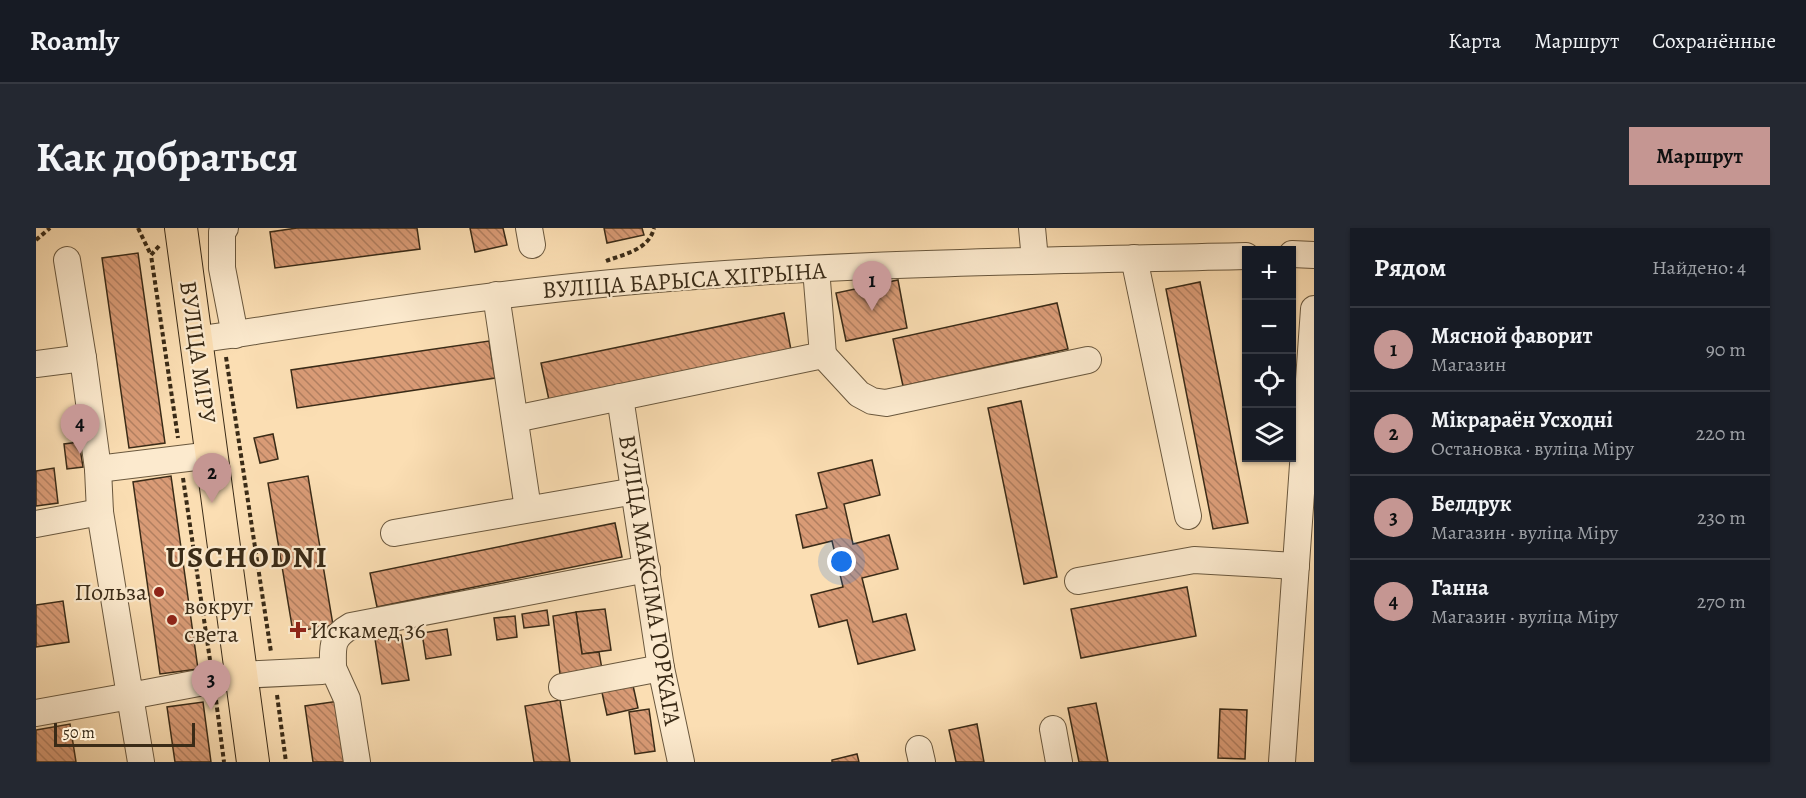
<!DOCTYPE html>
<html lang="ru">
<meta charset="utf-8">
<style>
body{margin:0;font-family:Alegreya,serif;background:#242831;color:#f1f3f6}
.controls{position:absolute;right:18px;top:18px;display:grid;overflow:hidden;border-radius:0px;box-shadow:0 2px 4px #0004}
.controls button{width:54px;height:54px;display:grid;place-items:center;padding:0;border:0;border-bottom:2px solid #363941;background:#171b24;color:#f1f3f6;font:30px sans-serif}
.scale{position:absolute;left:18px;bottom:15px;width:141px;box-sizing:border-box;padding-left:6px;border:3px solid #3a2b17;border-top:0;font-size:16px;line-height:21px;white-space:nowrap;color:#3a2b17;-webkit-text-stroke:4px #fceace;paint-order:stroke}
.you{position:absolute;left:806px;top:334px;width:21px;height:21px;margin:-15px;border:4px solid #fff;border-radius:50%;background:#1a73e8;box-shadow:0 0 0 9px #1a73e833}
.badge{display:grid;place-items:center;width:39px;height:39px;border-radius:50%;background:#c59692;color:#111;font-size:20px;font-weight:700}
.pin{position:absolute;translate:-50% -50px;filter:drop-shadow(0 2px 3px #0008)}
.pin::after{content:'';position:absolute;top:32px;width:21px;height:18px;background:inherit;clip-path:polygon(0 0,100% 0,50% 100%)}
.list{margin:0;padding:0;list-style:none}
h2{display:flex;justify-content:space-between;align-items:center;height:78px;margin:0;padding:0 24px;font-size:26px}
h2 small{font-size:20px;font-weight:400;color:#9ea1a6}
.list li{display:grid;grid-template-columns:39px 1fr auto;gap:18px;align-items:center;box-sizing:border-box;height:84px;padding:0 24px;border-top:2px solid #363941}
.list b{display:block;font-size:22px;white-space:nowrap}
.list p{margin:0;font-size:20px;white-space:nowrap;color:#9ea1a6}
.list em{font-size:20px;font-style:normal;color:#9ea1a6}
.icon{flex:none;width:33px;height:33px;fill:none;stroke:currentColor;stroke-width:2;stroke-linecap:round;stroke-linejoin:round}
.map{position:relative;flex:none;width:1278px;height:534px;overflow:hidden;border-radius:0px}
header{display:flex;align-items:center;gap:36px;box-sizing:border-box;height:84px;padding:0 30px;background:#171b24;border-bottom:2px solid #363941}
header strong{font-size:28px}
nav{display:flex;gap:33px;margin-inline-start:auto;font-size:21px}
.intro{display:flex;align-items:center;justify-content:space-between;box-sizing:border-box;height:144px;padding:0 36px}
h1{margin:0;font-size:42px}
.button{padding:15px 27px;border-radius:0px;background:#c59692;color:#111;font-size:21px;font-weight:700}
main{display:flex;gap:36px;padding:0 36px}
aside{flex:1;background:#171b24;border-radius:0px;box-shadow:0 2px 4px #0004}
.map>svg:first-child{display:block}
.building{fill:url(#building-back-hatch);stroke:#3a2b17;stroke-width:1.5}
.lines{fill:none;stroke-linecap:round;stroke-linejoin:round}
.minor-casing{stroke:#6a583e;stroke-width:28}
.major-casing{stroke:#3a2b17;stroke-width:34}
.path{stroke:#3a2b17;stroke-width:4;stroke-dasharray:4.5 3;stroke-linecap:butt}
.minor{stroke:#fceace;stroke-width:26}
.major{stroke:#fbdeb3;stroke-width:32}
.poi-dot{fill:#8f2418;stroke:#fceace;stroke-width:2}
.labels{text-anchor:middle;stroke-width:4.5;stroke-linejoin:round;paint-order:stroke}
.street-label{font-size:24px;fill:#3a2b17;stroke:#fceace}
.poi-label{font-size:24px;fill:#3a2b17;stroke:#fceace;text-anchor:start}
.district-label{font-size:30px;font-weight:bold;letter-spacing:1.5px;fill:#3a2b17;stroke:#fceace}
</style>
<header>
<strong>Roamly</strong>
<nav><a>Карта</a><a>Маршрут</a><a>Сохранённые</a></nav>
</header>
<div class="intro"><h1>Как добраться</h1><a class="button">Маршрут</a></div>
<main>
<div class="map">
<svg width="1278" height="534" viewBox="0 0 1278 534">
<defs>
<pattern id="building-back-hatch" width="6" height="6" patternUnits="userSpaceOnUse" patternTransform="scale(1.5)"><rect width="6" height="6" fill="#d99b76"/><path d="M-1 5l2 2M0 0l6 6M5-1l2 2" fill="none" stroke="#b17f60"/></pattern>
</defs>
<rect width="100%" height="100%" fill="#fbdeb3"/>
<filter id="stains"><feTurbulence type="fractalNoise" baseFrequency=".00333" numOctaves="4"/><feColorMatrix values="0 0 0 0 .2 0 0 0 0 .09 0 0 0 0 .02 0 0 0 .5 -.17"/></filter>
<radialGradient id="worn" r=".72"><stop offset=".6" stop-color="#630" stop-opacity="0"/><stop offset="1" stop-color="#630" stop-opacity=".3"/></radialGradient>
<g class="building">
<polygon points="261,0 381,0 384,21 239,40 234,4"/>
<polygon points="434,0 467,0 471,17 439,24"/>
<polygon points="568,0 606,0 608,7 571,15"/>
<polygon points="102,25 129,215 93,220 66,30"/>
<polygon points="862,52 871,100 810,113 800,65"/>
<polygon points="1164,54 1212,295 1177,301 1130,61"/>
<polygon points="1021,75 1032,121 867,158 857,111"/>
<polygon points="748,85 755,122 513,172 505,135"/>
<polygon points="453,113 459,150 261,180 255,142"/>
<polygon points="985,173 1021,349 988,356 952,180"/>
<polygon points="237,206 242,231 224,235 218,210"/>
<polygon points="43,214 47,239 31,241 28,216"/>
<polygon points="836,232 844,267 808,276 817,316 853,307 862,341 826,350 837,394 870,386 879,422 822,436 811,392 783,399 775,367 807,359 796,313 767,320 760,287 791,280 782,245"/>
<polygon points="18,240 22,275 0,278 0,243"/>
<polygon points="135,248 162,441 124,446 97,254"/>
<polygon points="272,248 297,397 257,404 232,255"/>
<polygon points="579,295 586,329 341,379 334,345"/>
<polygon points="1151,359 1160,408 1045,430 1035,381"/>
<polygon points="27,373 33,414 0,419 0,377"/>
<polygon points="569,381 575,422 546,426 540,384"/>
<polygon points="511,382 513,397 488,400 486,386"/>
<polygon points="540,384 546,426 563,424 566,441 524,446 517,388"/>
<polygon points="479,388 481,409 461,412 458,390"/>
<polygon points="411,401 415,427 390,431 386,405"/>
<polygon points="365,407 373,452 346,456 339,411"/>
<polygon points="596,453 602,480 571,487 565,460"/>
<polygon points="524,472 534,534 498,534 489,478"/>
<polygon points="303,473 312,534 277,534 269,478"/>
<polygon points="167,474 175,534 139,534 131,479"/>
<polygon points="1060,475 1072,534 1043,534 1032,480"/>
<polygon points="613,481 619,523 599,526 593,484"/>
<polygon points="1184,481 1211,482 1209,531 1182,530"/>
<polygon points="34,496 40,534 0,534 0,502"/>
<polygon points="941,496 948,534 920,534 913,502"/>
<polygon points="821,526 823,534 796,534 796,532"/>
</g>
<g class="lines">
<defs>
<g id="minor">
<polyline points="189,0 186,4 186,40 199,107"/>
<polyline points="493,0 496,17"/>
<polyline points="996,0 999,32"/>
<polyline points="1256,26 1278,27"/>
<polyline points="1098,30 1152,288"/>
<path d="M31,32L47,130L62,241L64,284L94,468L205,447L286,443L297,440C297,419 294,410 315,398L611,341"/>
<polyline points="460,67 492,281"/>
<path d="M161,112C299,91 437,68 576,55C787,35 999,33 1210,28"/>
<polyline points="787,127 823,166 836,173 850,175 1052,132"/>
<polyline points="0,136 47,130"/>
<polyline points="584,169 625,440 645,534"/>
<polyline points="479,191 787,127 780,41"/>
<polyline points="62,241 176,227"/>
<polyline points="0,296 64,284"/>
<polyline points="358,305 599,263"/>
<polyline points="1042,353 1158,332 1260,338"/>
<polyline points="297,440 311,471 321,534"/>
<polyline points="526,459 625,440"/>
<polyline points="0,485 94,468 105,534"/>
<polyline points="1017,501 1023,534"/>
<polyline points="883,521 886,534"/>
<polyline points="1246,534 1278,81"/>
</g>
<polyline id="major" points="145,0 217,534"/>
</defs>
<use href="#minor" class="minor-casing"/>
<use href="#major" class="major-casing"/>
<g class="path">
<polyline points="102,0 115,27"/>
<polyline points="0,12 14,0"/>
<polyline points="123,18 115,27 142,210"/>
<path d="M570,33C588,26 613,22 618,0"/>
<polyline points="190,129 235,424"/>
<polyline points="147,250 174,432"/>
<polyline points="241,467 250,534"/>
<polyline points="180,472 188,534"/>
</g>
<use href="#minor" class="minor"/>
<use href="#major" class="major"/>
</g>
<g class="poi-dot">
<circle cx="123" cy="364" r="6"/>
<circle cx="136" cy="392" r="6"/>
<path d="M259 393h6v6h6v6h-6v6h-6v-6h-6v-6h6z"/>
</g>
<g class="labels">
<g class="street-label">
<text transform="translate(648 52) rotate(-4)" y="8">ВУЛІЦА БАРЫСА ХІГРЫНА</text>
<text transform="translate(162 124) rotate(82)" y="8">ВУЛІЦА МІРУ</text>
<text transform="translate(614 352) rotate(81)" y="8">ВУЛІЦА МАКСІМА ГОРКАГА</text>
</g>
<g class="poi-label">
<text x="111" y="372" text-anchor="end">Польза</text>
<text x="148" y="386">вокруг<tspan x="148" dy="28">света</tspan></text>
<text x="274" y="410">Искамед 36</text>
</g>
<g class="district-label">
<text x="211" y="339">USCHODNI</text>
</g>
</g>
<rect width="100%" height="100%" filter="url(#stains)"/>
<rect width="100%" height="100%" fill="url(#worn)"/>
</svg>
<div class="controls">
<button>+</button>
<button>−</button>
<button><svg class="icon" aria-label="locate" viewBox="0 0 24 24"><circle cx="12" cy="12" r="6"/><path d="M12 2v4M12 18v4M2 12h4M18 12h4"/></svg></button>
<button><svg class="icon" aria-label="layers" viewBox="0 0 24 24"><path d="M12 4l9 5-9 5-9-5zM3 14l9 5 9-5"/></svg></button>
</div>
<div class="scale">50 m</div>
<div class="you"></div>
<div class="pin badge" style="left:836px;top:83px">1</div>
<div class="pin badge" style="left:176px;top:275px">2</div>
<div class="pin badge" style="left:175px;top:482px">3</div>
<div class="pin badge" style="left:44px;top:226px">4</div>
</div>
<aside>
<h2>Рядом<small>Найдено: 4</small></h2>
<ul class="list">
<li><span class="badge">1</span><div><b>Мясной фаворит</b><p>Магазин</p></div><em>90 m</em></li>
<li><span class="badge">2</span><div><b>Мікрараён Усходні</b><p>Остановка · вуліца Міру</p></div><em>220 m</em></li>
<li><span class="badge">3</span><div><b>Белдрук</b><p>Магазин · вуліца Міру</p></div><em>230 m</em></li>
<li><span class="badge">4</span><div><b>Ганна</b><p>Магазин · вуліца Міру</p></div><em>270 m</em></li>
</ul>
</aside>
</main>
